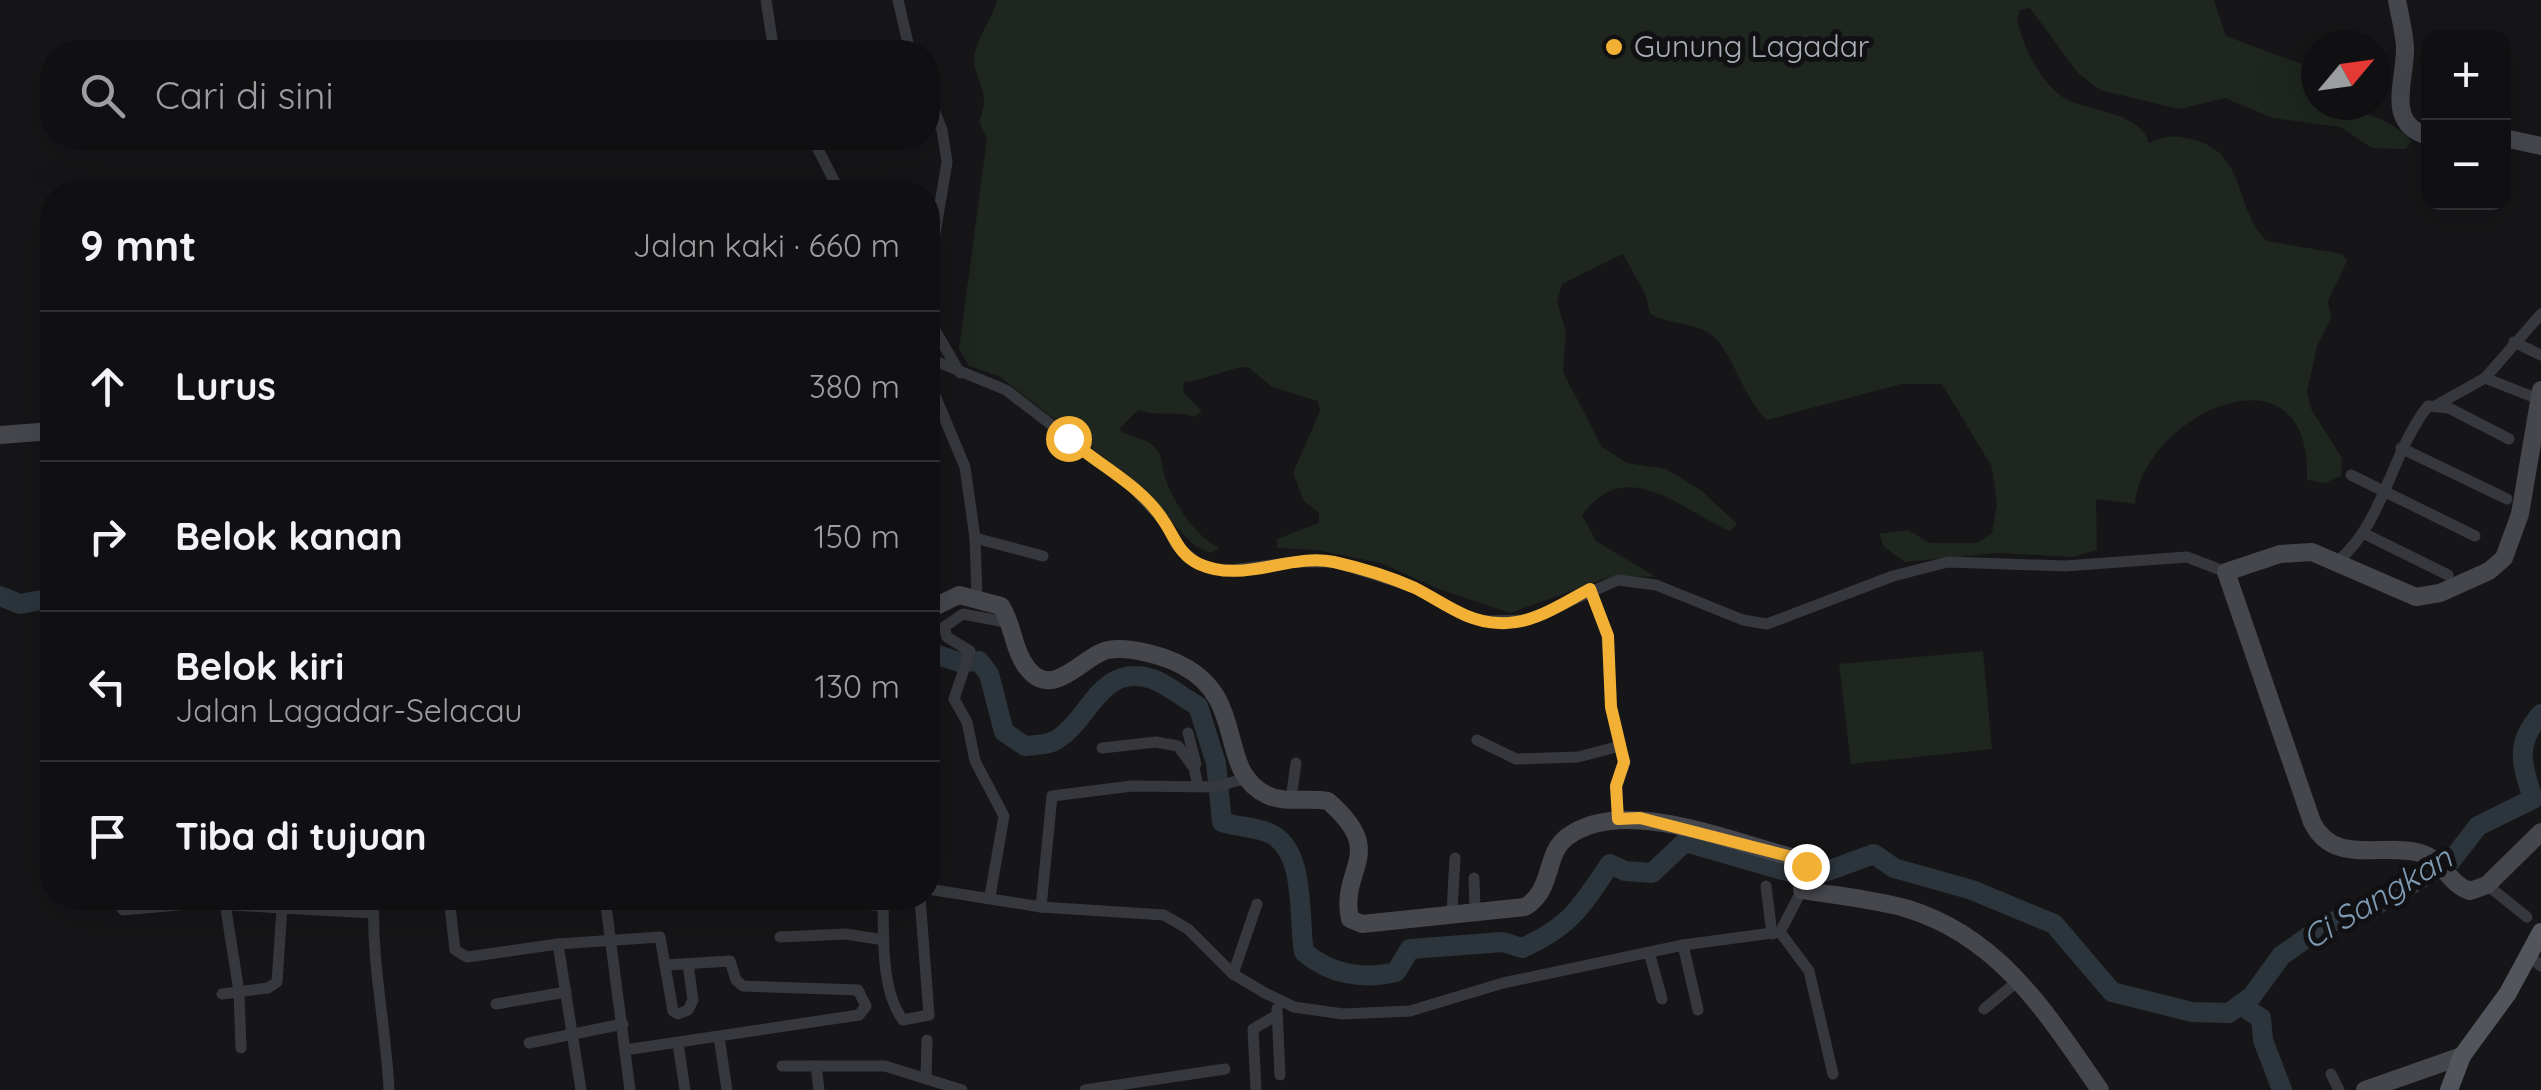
<!DOCTYPE html>
<html lang="id">
<meta charset="utf-8">
<style>
body{margin:0;font-family:Quicksand,sans-serif;background:#19191b;color:#f1f3f6}
.controls{position:absolute;right:30px;top:30px;display:grid;overflow:hidden;border-radius:20px;box-shadow:0 10px 40px #0002}
.controls button{width:90px;height:90px;display:grid;place-items:center;padding:0;border:0;border-bottom:2px solid #303032;background:#101012;color:#f1f3f6;font:50px sans-serif}
.compass{position:absolute;left:2301px;top:30px;width:90px;height:90px;border-radius:50%;background:#101012;box-shadow:0 10px 40px #0002;rotate:61deg}
.stop{position:absolute;width:30px;height:30px;margin:-22px;border:8px solid #f2b134;border-radius:50%;background:#fff}
.stop.end{background:#f2b134;border-color:#fff;box-shadow:0 2px 10px #0008}
.list{margin:0;padding:0;list-style:none}
h2{display:flex;justify-content:space-between;align-items:center;height:130px;margin:0;padding:0 40px;font-size:42px}
h2 small{font-size:32px;font-weight:400;color:#9c9d9f}
.list li{display:grid;grid-template-columns:65px 1fr auto;gap:30px;align-items:center;box-sizing:border-box;height:150px;padding:0 40px;border-top:2px solid #303032}
.list b{display:block;font-size:38px;white-space:nowrap}
.list p{margin:0;font-size:32px;white-space:nowrap;color:#9c9d9f}
.list em{font-size:32px;font-style:normal;color:#9c9d9f}
.icon{flex:none;width:55px;height:55px;fill:none;stroke:currentColor;stroke-width:2;stroke-linecap:round;stroke-linejoin:round}
.map{position:relative;flex:none;width:2541px;height:1090px;overflow:hidden}
.search{position:absolute;background:#101012;box-shadow:0 10px 40px #0002;left:40px;top:40px;width:900px;height:110px;display:flex;align-items:center;gap:25px;box-sizing:border-box;padding:0 35px;border-radius:40px;color:#9c9d9f;font-size:38px}
.panel{position:absolute;background:#101012;box-shadow:0 10px 40px #0002;left:40px;top:180px;width:900px;height:730px;border-radius:40px}
.map>svg:first-child{display:block}
.green{fill:#1e261f}
.lines{fill:none;stroke-linecap:round;stroke-linejoin:round}
.river{stroke:#2c353c;stroke-width:20}
.street{stroke:#37383d;stroke-width:11}
.secondary{stroke:#45474d;stroke-width:18}
.primary{stroke:#53555c;stroke-width:18}
.route{stroke:#f2b134;stroke-width:12}
.poi-dot{fill:#f2b134;stroke:#111113;stroke-width:4}
.labels{text-anchor:middle;stroke-width:10;stroke-linejoin:round;paint-order:stroke}
.poi-label{font-size:30px;fill:#a8adb8;stroke:#111113;text-anchor:start}
.water-label{font-size:32px;font-style:italic;fill:#7f9bb3;stroke:#111113}
</style>
<div class="map">
<svg width="2541" height="1090" viewBox="0 0 2541 1090">
<rect width="100%" height="100%" fill="#161618"/>
<g class="green">
<path d="M997,0H2214L2226,36L2307,66L2316,77V105C2344,105 2393,117 2411,141L2406,149L2372,148L2340,127L2273,118L2225,98L2179,109L2100,90L2078,73L2030,8L2020,10L2017,19C2023,46 2038,78 2060,95C2082,113 2140,109 2149,143C2168,135 2175,135 2195,140C2248,155 2234,211 2267,241L2342,254L2347,261L2328,301L2331,319L2318,343L2307,391L2311,409L2342,458L2341,476L2325,483L2307,480C2313,336 2143,414 2135,504L2096,499L2097,550L2072,557L1997,553L1905,562L1884,547L1879,534L1908,530L1930,543H1977L1992,533L1997,505L1992,467L1942,384H1901L1767,420C1743,398 1737,362 1716,339C1701,322 1669,325 1650,314L1646,296L1623,254L1562,284L1557,302L1566,332L1563,372L1602,447L1627,463L1666,469L1702,491L1737,524L1730,531C1682,511 1627,453 1582,515L1596,541L1656,577L1613,576L1510,613L1436,588L1381,563L1317,550L1277,548V539L1319,523V513L1304,501L1293,473L1320,411L1318,401L1272,387L1248,367C1227,367 1207,381 1184,382L1183,392L1202,411L1194,417C1178,409 1161,418 1138,410L1119,429C1131,440 1146,435 1158,451C1162,458 1162,466 1164,474C1171,499 1195,538 1220,548L1210,553L1195,546L1119,469L999,376L969,366L959,349L987,139L979,121C994,89 969,76 975,52C980,34 992,18 997,0Z"/>
<polygon points="1983,651 1992,749 1851,764 1839,664"/>
</g>
<g class="lines">
<g class="river">
<polyline points="0,596 20,604 47,599 52,590"/>
<path d="M928,652L959,662L979,661L989,674L1004,732L1025,746C1035,745 1048,745 1056,740C1090,720 1099,665 1149,678C1165,682 1183,698 1198,706L1216,763L1222,822C1237,827 1256,827 1269,833C1307,849 1298,919 1304,952C1330,974 1362,980 1396,972L1410,949L1503,942L1522,948C1570,927 1582,906 1610,864L1625,871L1652,873L1685,842L1800,875H1816L1874,854L1894,868L1972,890L2054,924L2112,992L2192,1012L2229,1013L2252,996L2281,956L2326,924L2368,910L2451,861L2478,826L2533,799C2522,763 2514,745 2541,714"/>
<polyline points="2240,1005 2261,1018 2263,1040 2282,1090"/>
</g>
<g class="street">
<polyline points="766,0 774,52"/>
<polyline points="898,0 910,52"/>
<polyline points="928,94 942,130 947,162 931,258 930,360"/>
<polyline points="812,138 840,192"/>
<polyline points="932,325 960,373"/>
<polyline points="2514,342 2541,355"/>
<polyline points="928,358 1006,390 1131,486 1165,522 1176,545 1199,564 1223,571 1294,562 1334,562 1413,587 1465,616 1483,621 1527,620 1618,580 1656,585 1743,620 1767,624 1893,576 1948,562 2065,566 2187,557 2226,572"/>
<polyline points="2485,378 2541,314"/>
<polyline points="928,379 965,467 975,538 977,599"/>
<polyline points="2435,406 2485,378 2533,397"/>
<polyline points="2401,448 2507,499"/>
<polyline points="2351,475 2475,536"/>
<polyline points="2363,533 2448,575"/>
<polyline points="975,538 1043,556"/>
<path d="M2338,561C2384,522 2391,453 2428,406L2449,408L2509,439"/>
<polyline points="1591,589 1607,636 1611,707 1620,746"/>
<polyline points="1188,733 1196,764"/>
<polyline points="1477,740 1516,759 1578,757 1620,746 1625,762 1617,786 1618,819"/>
<polyline points="1102,748 1156,742 1178,746 1194,768 1198,786"/>
<polyline points="1291,799 1296,763"/>
<polyline points="1474,878 1475,910"/>
<polyline points="2487,885 2527,917"/>
<polyline points="1766,886 1772,934"/>
<polyline points="928,889 1041,907 1164,915 1188,929 1233,974 1265,993 1294,1007 1343,1014 1410,1011 1503,983 1683,945 1780,932 1802,890"/>
<polyline points="990,896 1004,816 975,761 967,722 954,699 970,651 947,637 944,627 963,614 1011,623"/>
<polyline points="116,898 123,910 200,903 282,908 277,982 268,988 222,994"/>
<polyline points="283,898 282,908 373,913"/>
<path d="M374,898C371,962 386,1025 389,1090"/>
<polyline points="449,898 455,950 467,957 558,944 660,937 673,1011 678,1014 688,1010 693,1000 688,964"/>
<polyline points="605,898 630,1090"/>
<path d="M883,898C884,933 880,990 903,1020L929,1015L920,898"/>
<polyline points="225,903 239,992 241,1048"/>
<polyline points="757,903 836,901 884,906"/>
<polyline points="1041,907 1052,796 1132,786 1215,787 1247,778"/>
<polyline points="1452,911 1455,858"/>
<polyline points="1780,932 1809,971 1833,1074"/>
<polyline points="780,937 846,934 884,940"/>
<polyline points="558,944 581,1090"/>
<polyline points="1683,945 1698,1010"/>
<polyline points="1649,952 1662,999"/>
<polyline points="2528,955 2541,966"/>
<polyline points="1233,974 1257,904"/>
<polyline points="496,1004 566,992"/>
<polyline points="1277,1009 1280,1075"/>
<polyline points="1984,1009 2019,980"/>
<polyline points="719,1037 727,1090"/>
<polyline points="529,1043 623,1024"/>
<polyline points="678,1043 685,1090"/>
<polyline points="625,1050 859,1015 866,1006 858,990 743,986 736,980 730,961 666,965"/>
<polyline points="782,1066 885,1066 962,1090"/>
<polyline points="816,1066 819,1090"/>
<polyline points="2331,1074 2339,1090"/>
<polyline points="926,1077 927,1040"/>
<polyline points="1085,1090 1225,1069"/>
<polyline points="1256,1090 1253,1029 1277,1015"/>
</g>
<g class="secondary">
<path d="M2397,0C2400,16 2404,32 2405,47C2406,81 2384,123 2428,136"/>
<polyline points="2504,138 2541,146"/>
<path d="M2541,390L2520,514L2504,558L2489,571L2440,593L2416,597L2312,552L2280,554L2226,572L2312,822C2334,867 2382,842 2420,853C2443,859 2449,885 2470,891L2487,885L2541,832"/>
<polyline points="0,435 52,431"/>
<path d="M928,610L959,595L1001,606C1014,626 1013,651 1028,669C1054,701 1083,655 1108,650C1129,646 1165,656 1183,666C1248,700 1216,771 1267,795C1285,804 1308,797 1328,801C1389,854 1339,867 1350,919L1362,924L1525,907C1554,890 1544,854 1567,837C1625,793 1739,846 1804,860L1802,890C1837,896 1874,899 1908,909C2000,937 2048,1015 2100,1090"/>
<polyline points="2365,1090 2462,1056"/>
</g>
<polyline class="primary" points="2449,1090 2462,1056 2508,993 2541,932"/>
</g>
<g class="lines">
<path class="route" d="M1068,438C1099,466 1143,486 1165,523C1176,540 1180,555 1199,564C1243,584 1289,553 1334,562C1361,568 1390,577 1415,588C1443,602 1466,622 1499,623C1533,625 1561,604 1590,589L1608,636L1611,707L1624,762L1616,786L1618,819L1640,818L1804,860L1806,866"/>
</g>
<circle class="poi-dot" cx="1614" cy="47" r="10"/>
<g class="labels">
<g class="poi-label">
<text x="1634" y="57">Gunung Lagadar</text>
</g>
<g class="water-label">
<text transform="translate(2377 898) rotate(-31)" y="11">Ci Sangkan</text>
</g>
</g>
</svg>
<div class="controls">
<button>+</button>
<button>−</button>
</div>
<svg class="compass" viewBox="-18 -18 36 36"><path d="M0-13l5 13h-10z" fill="#e53935"/><path d="M0 13l5-13h-10z" fill="#9c9d9f"/></svg>
<div class="stop" style="left:1068px;top:438px"></div>
<div class="stop end" style="left:1806px;top:866px"></div>
<div class="search"><svg class="icon" aria-label="search" viewBox="0 0 24 24"><circle cx="10" cy="10" r="6"/><path d="M15 15l6 6"/></svg>Cari di sini</div>
<section class="panel">
<h2>9 mnt<small>Jalan kaki · 660 m</small></h2>
<ul class="list">
<li><svg class="icon" aria-label="ahead" viewBox="0 0 24 24"><path d="M12 20V5M6 11l6-6 6 6"/></svg><div><b>Lurus</b></div><em>380 m</em></li>
<li><svg class="icon" aria-label="right" viewBox="0 0 24 24"><path d="M7 20v-9h11M14 6l5 5-5 5"/></svg><div><b>Belok kanan</b></div><em>150 m</em></li>
<li><svg class="icon" aria-label="left" viewBox="0 0 24 24"><path d="M17 20v-9H6M10 6l-5 5 5 5"/></svg><div><b>Belok kiri</b><p>Jalan Lagadar-Selacau</p></div><em>130 m</em></li>
<li><svg class="icon" aria-label="arrive" viewBox="0 0 24 24"><path d="M6 21V4h12l-3 4 3 4H6"/></svg><div><b>Tiba di tujuan</b></div></li>
</ul>
</section>
</div>
